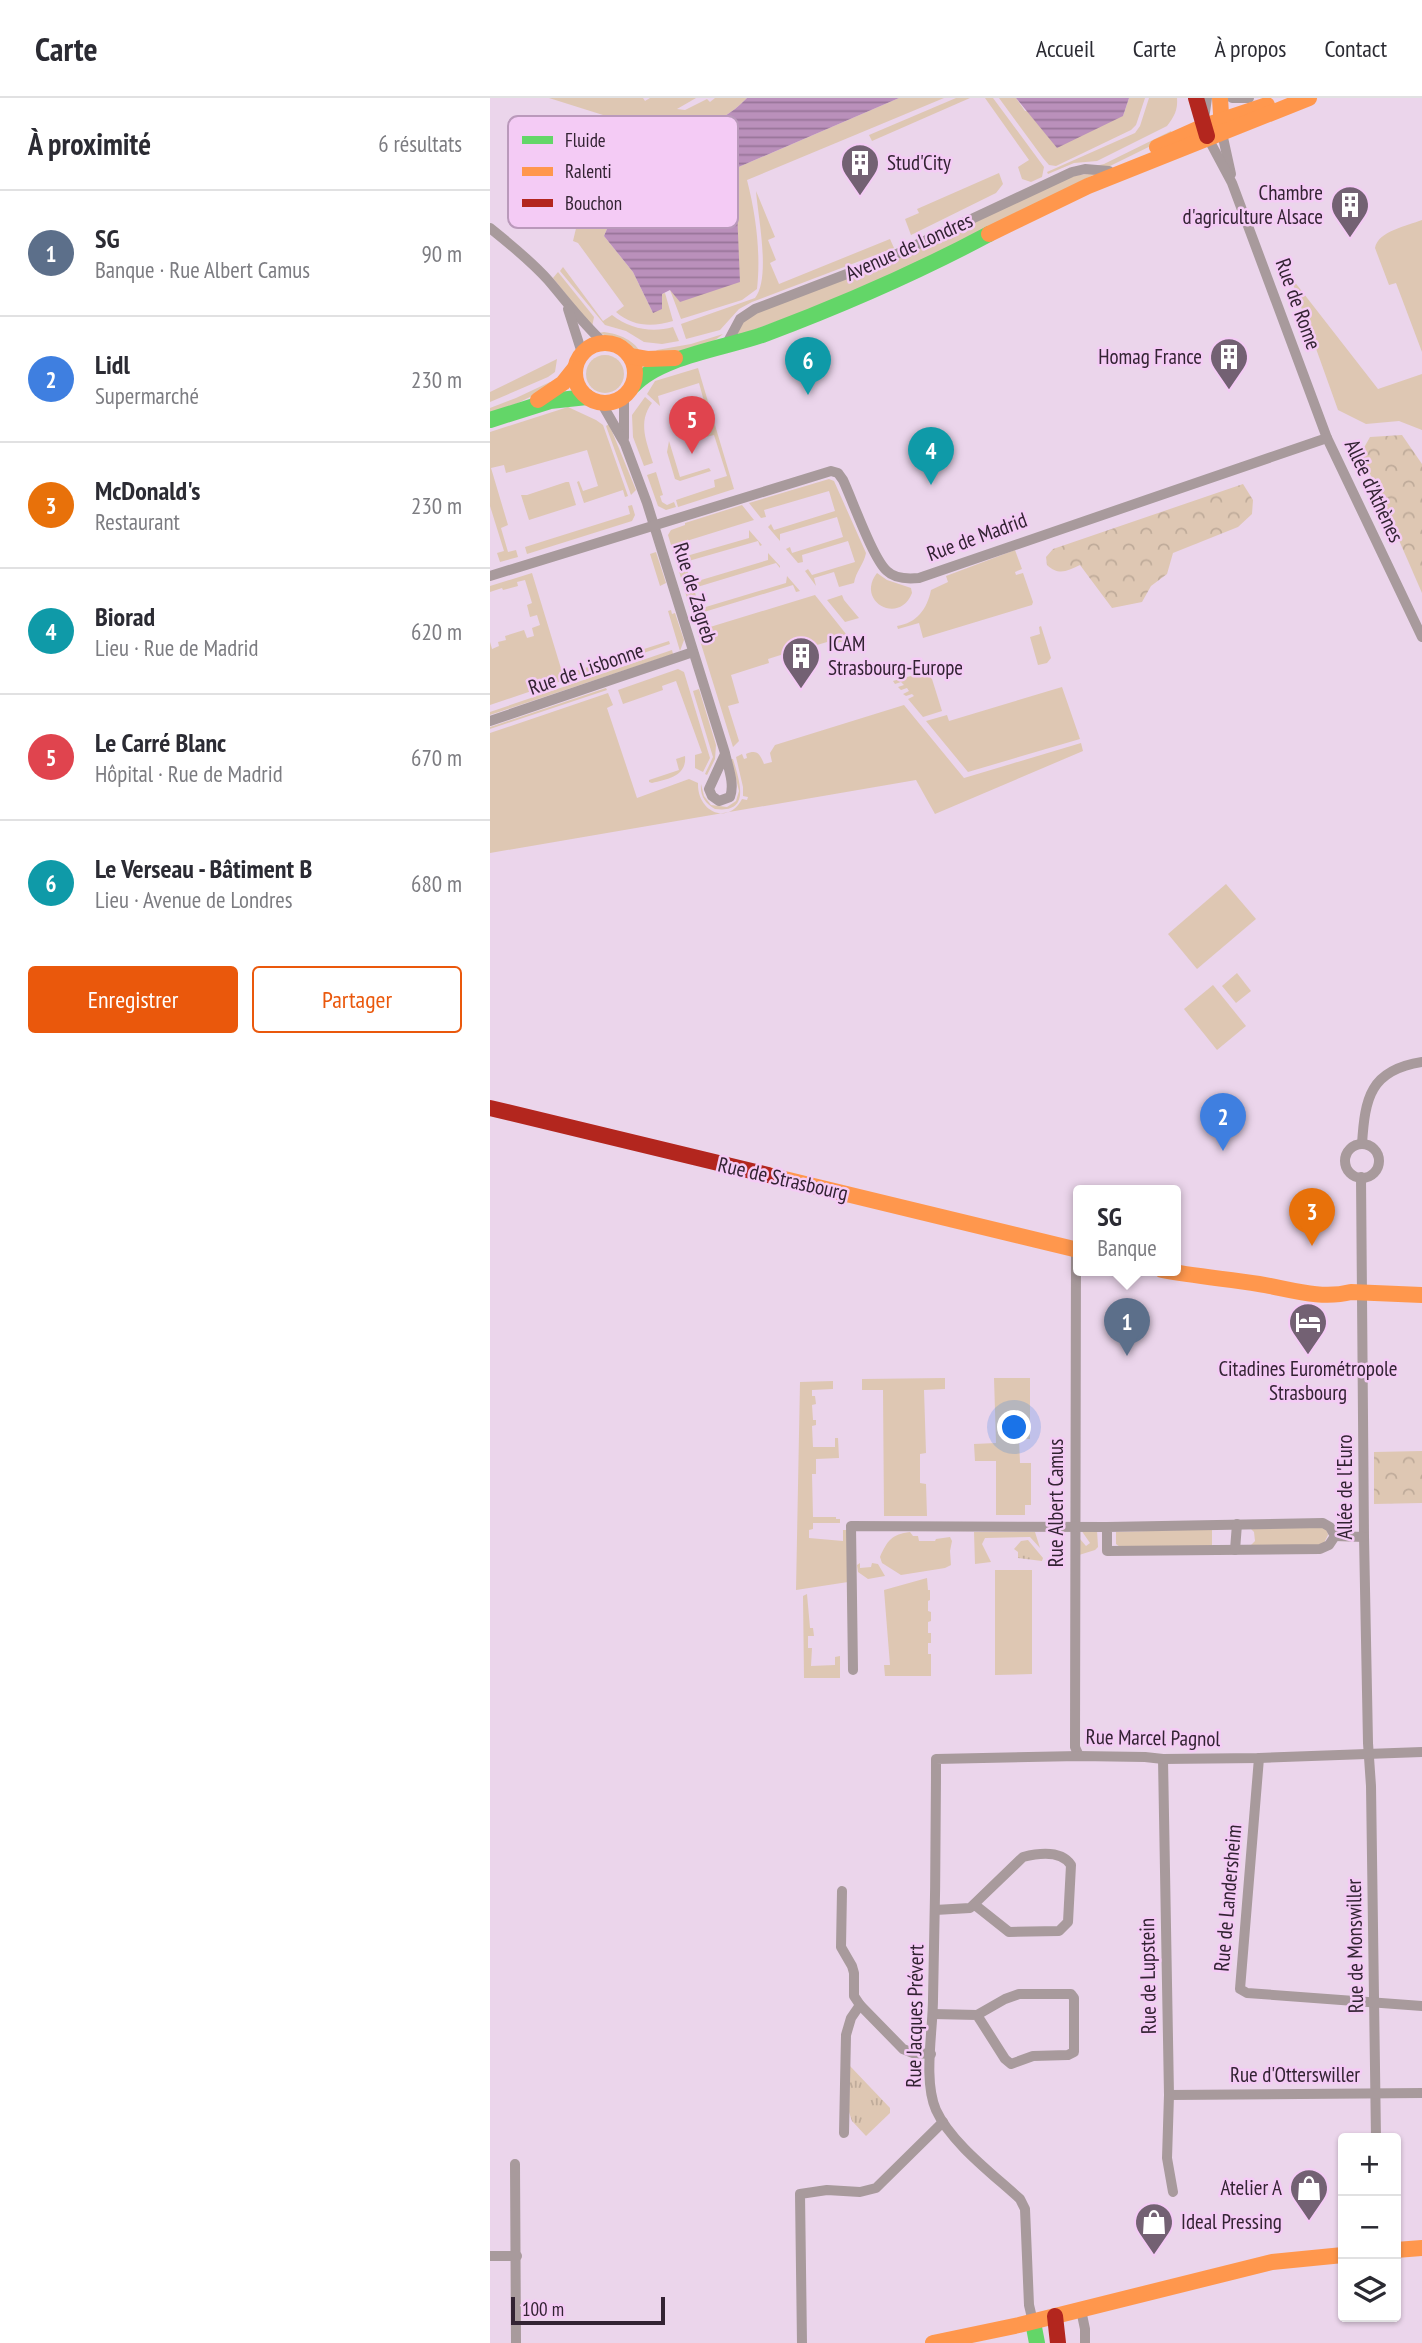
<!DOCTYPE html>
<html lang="fr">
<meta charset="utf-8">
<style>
body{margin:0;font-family:"PT Sans Narrow",sans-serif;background:#f7f7f7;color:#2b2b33}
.controls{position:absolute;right:21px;bottom:21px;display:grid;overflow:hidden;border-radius:7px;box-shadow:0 2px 5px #0004}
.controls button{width:63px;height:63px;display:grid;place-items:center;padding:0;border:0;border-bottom:2px solid #e1e1e2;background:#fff;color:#2b2b33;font:35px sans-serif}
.scale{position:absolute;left:21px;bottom:18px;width:154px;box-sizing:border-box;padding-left:7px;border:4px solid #332333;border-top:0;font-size:19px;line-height:24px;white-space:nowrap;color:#332333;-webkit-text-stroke:5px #f4cbf5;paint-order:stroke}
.you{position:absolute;left:525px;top:1330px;width:24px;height:24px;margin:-18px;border:5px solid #fff;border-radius:50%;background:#1a73e8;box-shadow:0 0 0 10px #1a73e833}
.badge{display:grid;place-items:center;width:46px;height:46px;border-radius:50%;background:#ea580c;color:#fff;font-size:23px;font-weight:700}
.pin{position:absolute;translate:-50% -58px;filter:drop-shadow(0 2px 4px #0008)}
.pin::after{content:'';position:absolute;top:37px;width:24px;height:21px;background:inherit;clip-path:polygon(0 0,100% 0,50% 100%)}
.popup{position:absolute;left:583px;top:1087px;width:108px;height:91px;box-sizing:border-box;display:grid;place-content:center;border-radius:7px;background:#fff;filter:drop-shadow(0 2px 5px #0005);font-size:23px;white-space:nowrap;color:#7c7c81}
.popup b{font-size:26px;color:#2b2b33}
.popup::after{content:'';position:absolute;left:50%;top:100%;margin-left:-14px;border:14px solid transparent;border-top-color:#fff}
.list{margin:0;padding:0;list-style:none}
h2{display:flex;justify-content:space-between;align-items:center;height:91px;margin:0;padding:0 28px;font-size:30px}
h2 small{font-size:23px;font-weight:400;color:#7c7c81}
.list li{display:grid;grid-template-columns:46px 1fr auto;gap:21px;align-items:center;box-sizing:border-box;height:126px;padding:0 28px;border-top:2px solid #e1e1e2}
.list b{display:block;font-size:26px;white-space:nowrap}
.list p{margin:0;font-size:23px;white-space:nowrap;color:#7c7c81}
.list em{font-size:23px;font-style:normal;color:#7c7c81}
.actions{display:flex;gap:14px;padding:21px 28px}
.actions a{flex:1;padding:16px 0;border:2px solid #ea580c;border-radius:7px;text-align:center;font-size:24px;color:#ea580c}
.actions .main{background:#ea580c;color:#fff}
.icon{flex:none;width:38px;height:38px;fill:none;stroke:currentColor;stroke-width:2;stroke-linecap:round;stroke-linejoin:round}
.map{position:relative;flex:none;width:932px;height:2245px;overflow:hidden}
header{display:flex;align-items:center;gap:42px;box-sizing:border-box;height:98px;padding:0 35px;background:#fff;border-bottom:2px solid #e1e1e2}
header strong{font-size:33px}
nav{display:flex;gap:38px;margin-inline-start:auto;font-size:24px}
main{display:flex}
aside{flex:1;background:#fff}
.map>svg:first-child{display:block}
.grass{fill:#dec7b3}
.forest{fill:url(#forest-crowns)}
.park{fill:url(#park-tufts)}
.water{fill:url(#water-rules)}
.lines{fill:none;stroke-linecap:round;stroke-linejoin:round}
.street{stroke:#a89a9c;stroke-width:10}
.fast{stroke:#63d668;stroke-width:16}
.slow{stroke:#ff974d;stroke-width:16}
.jam{stroke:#b3261e;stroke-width:16}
.labels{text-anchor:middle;stroke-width:5;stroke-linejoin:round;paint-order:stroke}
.poi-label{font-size:21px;fill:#332333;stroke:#f4cbf5;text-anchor:start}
.street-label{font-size:21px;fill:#332333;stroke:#f4cbf5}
.key{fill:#f4cbf5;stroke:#ba99bb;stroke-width:2}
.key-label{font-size:19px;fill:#332333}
</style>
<header>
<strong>Carte</strong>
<nav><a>Accueil</a><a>Carte</a><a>À propos</a><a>Contact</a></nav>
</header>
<main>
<aside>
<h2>À proximité<small>6 résultats</small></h2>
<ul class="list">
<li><span class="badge" style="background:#5c6f8a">1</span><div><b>SG</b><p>Banque · Rue Albert Camus</p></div><em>90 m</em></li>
<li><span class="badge" style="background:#3f7fe0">2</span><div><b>Lidl</b><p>Supermarché</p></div><em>230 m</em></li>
<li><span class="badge" style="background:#e8710a">3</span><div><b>McDonald's</b><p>Restaurant</p></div><em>230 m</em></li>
<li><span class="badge" style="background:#0f9aa8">4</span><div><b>Biorad</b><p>Lieu · Rue de Madrid</p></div><em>620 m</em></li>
<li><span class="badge" style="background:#e0444e">5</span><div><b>Le Carré Blanc</b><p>Hôpital · Rue de Madrid</p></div><em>670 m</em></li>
<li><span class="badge" style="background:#0f9aa8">6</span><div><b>Le Verseau - Bâtiment B</b><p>Lieu · Avenue de Londres</p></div><em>680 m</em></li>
</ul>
<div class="actions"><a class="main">Enregistrer</a><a>Partager</a></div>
</aside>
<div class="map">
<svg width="932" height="2245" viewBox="0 0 932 2245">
<defs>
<pattern id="forest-crowns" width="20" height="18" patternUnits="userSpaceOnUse" patternTransform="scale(1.75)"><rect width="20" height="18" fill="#dec7b3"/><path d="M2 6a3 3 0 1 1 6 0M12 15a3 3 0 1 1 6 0" fill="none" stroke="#bfab9a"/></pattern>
<pattern id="park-tufts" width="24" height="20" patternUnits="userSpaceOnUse" patternTransform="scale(1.75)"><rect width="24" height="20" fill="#dec7b3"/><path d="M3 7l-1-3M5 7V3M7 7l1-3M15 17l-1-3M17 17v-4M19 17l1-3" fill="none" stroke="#bfab9a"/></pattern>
<pattern id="water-rules" width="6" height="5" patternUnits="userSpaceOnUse" patternTransform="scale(1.75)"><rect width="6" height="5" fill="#ba90bb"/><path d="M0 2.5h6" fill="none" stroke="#987599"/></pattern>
</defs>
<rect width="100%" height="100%" fill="#ebd5eb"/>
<g class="grass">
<path d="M59,0H153L155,3L160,0H206L187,11L195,12L217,1L220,4L225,0H257C228,31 182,41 142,53L131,98L114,138L143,174L163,215L172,196L175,195L183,223C163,229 143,229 126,214L134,208L88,145L83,143L113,17Z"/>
<path d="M409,0H454L257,82C266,117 271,156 267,191L252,202L191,221L180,192L247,112L232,85L237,74Z"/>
<polygon points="466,0 480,0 382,43 379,37"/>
<polygon points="495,0 503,0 554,69 552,79 541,84 532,81 528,69 539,62"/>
<polygon points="509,0 526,0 535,13 633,18 639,0 655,0 646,27 641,32 566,68 559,67 553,60"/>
<path d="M659,0H687C688,12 684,19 677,28L607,63L584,65L558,76L557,74L645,35L650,28Z"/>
<polygon points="681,33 683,37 620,68 601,69 614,66"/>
<polygon points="509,75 513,86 506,95 421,137 415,121 429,115 427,111"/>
<polygon points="607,75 435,162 340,204 244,239 251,226 260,217 581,78"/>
<path d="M266,93L285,139L278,142L286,162L280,165L289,186L400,141L404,150L262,204L249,211L230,232L196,241L191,226L265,200C281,180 268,119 266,93Z"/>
<path d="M932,122V254L906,185L899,187L885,150C888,133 917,128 932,122Z"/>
<path d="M73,169L113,223L122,217C140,231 162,235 183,229L189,243L172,246L154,244L136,233L115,227L70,173Z"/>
<polygon points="68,174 104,219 102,229 63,180"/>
<polygon points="800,178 888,291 932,276 932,332 909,323 876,326 848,312"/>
<path d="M114,234C129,236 145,242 152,257L130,243L109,235Z"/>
<path d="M233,236C215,252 185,257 161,258L167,252L201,246Z"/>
<circle cx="115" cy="276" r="19"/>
<polygon points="67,261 65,274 58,279 0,304 0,294"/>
<polygon points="208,270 244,391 188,409 186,402 225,389 224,382 237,378 224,337 216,339 213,329 216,328 211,309 215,307 209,285 168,298 170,308 157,296 165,283"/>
<polygon points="60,284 64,287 28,305 0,316 0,310 26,300"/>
<path d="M155,299L162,305C147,324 157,345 163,365L154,368L143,339L142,317Z"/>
<polygon points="78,309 106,322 113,327 138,398 135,399 133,392 94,405 87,384 89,383 93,393 108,388 97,352 16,375 14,367 1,370 18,427 11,430 18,454 26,452 28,459 10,464 7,455 14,453 0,408 0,334"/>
<polygon points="119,326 146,392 141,397 116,328"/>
<polygon points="179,343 190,379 219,370 221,373 190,383 185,381 177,354"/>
<polygon points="166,374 173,397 170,398 172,404 177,407 184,404 186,409 176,412 168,408 157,377"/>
<path d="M339,381L344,383L376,455C374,466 366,473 364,485L349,489L344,474L324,480L326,488L315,473L318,471L322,477L365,464L358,443L312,457L313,464L308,465L296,451L300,449L302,455L353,439L347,419L290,436V443L278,429L281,426L284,432L345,413L339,393L274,412L276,419L271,420L259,405Z"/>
<polygon points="76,384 79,384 86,407 39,422 31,397 37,397"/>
<polygon points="142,407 145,417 142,423 37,456 35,449 140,416 138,408"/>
<polygon points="252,407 264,422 190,445 193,459 259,440 259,432 272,447 270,448 268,443 195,464 201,485 278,462 278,455 290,468 290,470 286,465 204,490 209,511 296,485 297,478 310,493 306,494 303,487 214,514 215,520 204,523 178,437 181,432 195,427 195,425"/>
<path d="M525,452L532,471L525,474L526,477L533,475L543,504L542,507L433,540L429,525L408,531L407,528C427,525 437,511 441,492L458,484L456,478Z"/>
<polygon points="166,454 176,485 170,488 160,456"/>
<polygon points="42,475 73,577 179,543 180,546 0,607 0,544 2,551 9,548 8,544 16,542 15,538 34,532 37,540 44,538 42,530 50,527 47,517 40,519 37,507 42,505 35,482 27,484 28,488 13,492 12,490 0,494 0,488"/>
<path d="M387,475L397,482L421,490L422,495C409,528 365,503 387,475Z"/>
<polygon points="325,497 360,541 347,545 344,542 320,549 321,552 298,559 297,555 278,561 279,565 241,577 249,605 238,608 249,643 243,649 207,533"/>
<polygon points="352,497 354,502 369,520 355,524 337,502"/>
<polygon points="181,512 182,516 185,515 194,542 190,553 178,513"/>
<polygon points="551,528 561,560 557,565 548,567 540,539 550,536 549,529"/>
<polygon points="182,552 183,556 0,617 0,614"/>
<polygon points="188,571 194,574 220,660 213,674 205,670 205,657 212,655 186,583 172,588 173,592 133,606 128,592"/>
<polygon points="435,574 442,581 452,613 433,619 418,601 424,598 422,596 416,598 413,596 419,593 417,590 411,592 408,589 414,587 411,584 405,586 403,583"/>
<polygon points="572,589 590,641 478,674 436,623 457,617 459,623"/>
<polygon points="116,590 117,592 0,631 0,629"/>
<polygon points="209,591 226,647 225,661 217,677 215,676 223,659 203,593"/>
<path d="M118,595L123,607L117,610L147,700L199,681L208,685C207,714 238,728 252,701L257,702L258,699L253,698V689L246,659L252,656L254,661L257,660L256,656C267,651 270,656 274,666L282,664L280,655L285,647L414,607L474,680L591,645L593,653L445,716L426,682L0,755V635Z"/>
<path d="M195,658C197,678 178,681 162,685L159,684V682L189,672L186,661Z"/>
<path d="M241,661H243C249,682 262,716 225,711C215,705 210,698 211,686L214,698L221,707L237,709L246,703L249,693Z"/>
<polygon points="736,786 766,821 707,871 678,836"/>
<polygon points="747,875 761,893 746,905 732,888"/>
<polygon points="723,887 756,928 727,952 694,911"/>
<polygon points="455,1280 455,1291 434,1292 436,1355 430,1356 430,1385 436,1386 437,1418 394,1418 393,1292 372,1292 372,1281"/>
<polygon points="504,1280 540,1280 540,1341 529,1341 530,1365 541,1365 541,1407 535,1407 535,1417 506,1417 506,1363 485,1363 484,1346 506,1345"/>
<polygon points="343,1283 343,1291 322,1292 322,1298 325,1298 326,1306 322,1307 323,1322 326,1322 326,1327 322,1328 323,1349 345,1349 345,1340 348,1340 349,1360 326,1361 326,1376 322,1376 323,1419 346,1419 346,1421 350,1421 350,1425 323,1425 323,1431 319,1432 319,1440 353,1443 353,1432 357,1432 358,1484 306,1492 310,1284"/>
<polygon points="831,1428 837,1432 838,1437 833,1447 760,1448 765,1443 764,1434 760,1430"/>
<polygon points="722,1431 722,1449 630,1449 626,1446 626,1434"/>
<polygon points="591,1432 607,1432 608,1449 605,1452 589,1457 590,1441 596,1448 600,1445"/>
<path d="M420,1434L423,1438H428L429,1443H445L446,1441L460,1439L462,1443L460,1453L461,1467L455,1470L411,1477L392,1465L390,1459C397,1443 402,1436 420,1434Z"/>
<polygon points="484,1434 545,1434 550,1450 540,1439 495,1440 492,1446 501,1464 485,1466"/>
<polygon points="370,1465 370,1470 381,1469 382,1465 388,1466 395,1478 378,1481 368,1474 367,1467"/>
<polygon points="505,1472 542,1472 542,1576 505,1577"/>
<polygon points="437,1480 438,1492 440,1492 440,1502 438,1503 438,1513 441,1514 441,1523 438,1524 438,1535 441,1535 441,1545 438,1545 438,1556 441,1556 441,1578 395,1578 394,1567 400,1567 394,1492"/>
<polygon points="317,1496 320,1530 323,1530 324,1538 318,1538 318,1550 322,1550 321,1568 345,1567 345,1559 350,1558 350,1556 350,1580 314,1580 313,1498"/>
</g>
<g class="forest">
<polygon points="912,337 932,366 932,495 871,355 880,339"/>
<path d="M753,386L763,402L762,416L748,429L683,455L677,476L661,488L652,504L622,510L590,467C577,473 569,478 557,467L556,459L563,451Z"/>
<polygon points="932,1353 932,1405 884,1406 884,1354"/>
</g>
<g class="park">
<polygon points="538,1442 553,1460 552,1463 528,1460 528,1454 524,1451 531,1443"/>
<polygon points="360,1968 400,2010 400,2015 376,2038 362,2023 359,2014"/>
</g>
<g class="water">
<path d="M257,0H409L237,74L232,85L247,112L250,184L190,204L180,192L172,196V211L163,215L143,174L114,138L131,98L142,53C182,41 228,31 257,0Z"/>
<polygon points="526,0 639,0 633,18 567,50"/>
</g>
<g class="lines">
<g class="street">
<polyline points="742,0 759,0"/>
<polyline points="714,21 717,0"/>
<polyline points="732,35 741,76"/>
<polyline points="718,40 742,85 837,340 932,539"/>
<path d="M0,130C20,146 41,163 58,182C76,203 93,226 114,245"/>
<polyline points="78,211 92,255"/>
<polyline points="235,249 250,221 265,211 396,161 582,74 595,71 619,73"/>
<polyline points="134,299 134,340"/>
<path d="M112,306L135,346L157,405L235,655C238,669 245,686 240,699L229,703L222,698L219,691L235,656"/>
<path d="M0,478L341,373L348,375L353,382C362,401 383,461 397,473C405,481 419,481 429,480L837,340"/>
<polyline points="0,623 203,554"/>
<path d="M872,1046C875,1000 880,972 932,964"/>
<circle cx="872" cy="1063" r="17"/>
<polyline points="871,1079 874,1439 878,1645 881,1688 886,2040"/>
<polyline points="586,1151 585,1649 589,1658"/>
<polygon points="833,1425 840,1429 845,1438 839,1447 830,1451 617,1453 617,1429"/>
<polyline points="845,1438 874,1439"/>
<polyline points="745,1452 747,1426"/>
<polyline points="363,1572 361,1428 617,1429"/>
<polyline points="769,1660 750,1891 757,1895 932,1908"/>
<polyline points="673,1661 679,1997 677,2060 683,2094"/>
<polyline points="352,1793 351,1849 362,1868 364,1875 364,1898 370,1907 361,1920 356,1937 354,2035"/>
<path d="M445,1812L480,1810L533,1759C549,1755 571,1752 581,1767L578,1824L569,1833L519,1834L485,1807"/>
<polyline points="370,1907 413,1951 423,1955 441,1956"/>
<polyline points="443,1916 487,1917 515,1961 521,1966 543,1958 578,1957 584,1954 584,1900 581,1896 529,1896 515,1901 487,1917"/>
<polyline points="679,1997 932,1995"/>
<polyline points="25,2066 26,2245"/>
<polyline points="0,2158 27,2158"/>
<polyline points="591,2212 595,2231 595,2245"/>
<path d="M543,2224L539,2207L535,2111L530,2101C504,2077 461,2045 446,2012C433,1982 443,1933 443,1901C445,1821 446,1741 446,1661L589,1658L655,1659L673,1661L769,1660L932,1654"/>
<polyline points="312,2245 310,2096 337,2092 370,2094 386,2090 453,2024"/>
</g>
<g class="fast">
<path d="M143,288C170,258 237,250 275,236C352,207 426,175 499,136"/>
<polyline points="0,322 60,303 97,299"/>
<polyline points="543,2224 547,2245"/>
</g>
<g class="slow">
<polyline points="730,0 732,32"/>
<polyline points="667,49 714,28 777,7"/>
<polyline points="499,136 598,88 819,0"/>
<circle cx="115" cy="275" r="30"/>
<polyline points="140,258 157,261 185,260"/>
<polyline points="48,302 73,285 85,270"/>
<polyline points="278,1077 588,1152"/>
<path d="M672,1172C704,1178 737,1181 769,1186C800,1191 830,1202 861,1194L932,1197"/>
<polyline points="906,2152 932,2150"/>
<polyline points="443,2245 529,2227 782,2164 853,2157"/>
</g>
<g class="jam">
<polyline points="706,0 717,38"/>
<polyline points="0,1010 278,1077"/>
<polyline points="565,2218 568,2245"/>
</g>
</g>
<defs>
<symbol id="building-pin" viewBox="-11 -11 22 30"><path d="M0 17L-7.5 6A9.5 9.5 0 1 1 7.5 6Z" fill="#736173" stroke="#f4cbf5"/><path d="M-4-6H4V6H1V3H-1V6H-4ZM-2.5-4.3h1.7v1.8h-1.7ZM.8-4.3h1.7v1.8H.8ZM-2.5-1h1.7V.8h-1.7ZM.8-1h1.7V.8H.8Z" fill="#fff"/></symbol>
<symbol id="hotel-pin" viewBox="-11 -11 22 30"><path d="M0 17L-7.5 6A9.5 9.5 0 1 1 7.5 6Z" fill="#736173" stroke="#f4cbf5"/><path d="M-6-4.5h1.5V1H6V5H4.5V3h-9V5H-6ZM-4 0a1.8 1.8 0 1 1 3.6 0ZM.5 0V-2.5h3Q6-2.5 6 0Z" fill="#fff"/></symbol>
<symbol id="shop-pin" viewBox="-11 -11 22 30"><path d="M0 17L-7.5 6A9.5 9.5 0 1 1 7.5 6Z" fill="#736173" stroke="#f4cbf5"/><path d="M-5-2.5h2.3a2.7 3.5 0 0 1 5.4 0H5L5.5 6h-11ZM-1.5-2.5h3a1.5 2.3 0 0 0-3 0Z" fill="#fff"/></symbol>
</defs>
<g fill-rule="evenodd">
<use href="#building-pin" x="348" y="43" width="44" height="60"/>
<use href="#building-pin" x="838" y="85" width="44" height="60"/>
<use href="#building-pin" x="717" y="237" width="44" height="60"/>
<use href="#building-pin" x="289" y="536" width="44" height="60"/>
<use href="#hotel-pin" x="796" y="1202" width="44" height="60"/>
<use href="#shop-pin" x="797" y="2068" width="44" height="60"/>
<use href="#shop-pin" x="642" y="2102" width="44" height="60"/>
</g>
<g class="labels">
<g class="poi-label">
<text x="397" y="72">Stud'City</text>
<text x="833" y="102" text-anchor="end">Chambre<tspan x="833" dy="24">d'agriculture Alsace</tspan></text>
<text x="712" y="266" text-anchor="end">Homag France</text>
<text x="338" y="553">ICAM<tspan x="338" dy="24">Strasbourg-Europe</tspan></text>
<text x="818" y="1278" text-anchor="middle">Citadines Eurométropole<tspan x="818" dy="24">Strasbourg</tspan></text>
<text x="792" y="2097" text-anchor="end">Atelier A</text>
<text x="691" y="2131">Ideal Pressing</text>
</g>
<g class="street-label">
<text transform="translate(419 149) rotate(-24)" y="7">Avenue de Londres</text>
<text transform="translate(808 206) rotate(70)" y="7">Rue de Rome</text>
<text transform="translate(884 393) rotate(65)" y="7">Allée d'Athènes</text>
<text transform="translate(487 439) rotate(-20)" y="7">Rue de Madrid</text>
<text transform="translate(205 495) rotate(73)" y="7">Rue de Zagreb</text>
<text transform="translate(96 571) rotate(-19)" y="7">Rue de Lisbonne</text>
<text transform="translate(293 1081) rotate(13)" y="7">Rue de Strasbourg</text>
<text transform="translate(855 1389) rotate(-90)" y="7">Allée de l'Euro</text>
<text transform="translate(566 1405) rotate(-90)" y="7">Rue Albert Camus</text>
<text transform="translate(663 1640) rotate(1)" y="7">Rue Marcel Pagnol</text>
<text transform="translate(738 1800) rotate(-85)" y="7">Rue de Landersheim</text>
<text transform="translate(865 1848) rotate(-91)" y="7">Rue de Monswiller</text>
<text transform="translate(658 1878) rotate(-91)" y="7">Rue de Lupstein</text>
<text transform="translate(425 1918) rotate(-89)" y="7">Rue Jacques Prévert</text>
<text x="805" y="1984">Rue d'Otterswiller</text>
</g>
</g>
<rect x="18" y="18" width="230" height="112" rx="10" class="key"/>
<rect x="32" y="38" width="31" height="8" fill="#63d668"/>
<rect x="32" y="69" width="31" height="9" fill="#ff974d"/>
<rect x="32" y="101" width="31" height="8" fill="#b3261e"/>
<g class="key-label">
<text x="75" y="49">Fluide</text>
<text x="75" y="80">Ralenti</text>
<text x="75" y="112">Bouchon</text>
</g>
</svg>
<div class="controls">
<button>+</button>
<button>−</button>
<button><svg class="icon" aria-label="layers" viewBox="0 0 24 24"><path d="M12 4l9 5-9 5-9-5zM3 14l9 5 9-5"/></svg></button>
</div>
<div class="scale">100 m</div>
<div class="you"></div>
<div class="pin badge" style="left:637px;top:1258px;background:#5c6f8a">1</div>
<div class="popup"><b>SG</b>Banque</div>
<div class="pin badge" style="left:733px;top:1053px;background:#3f7fe0">2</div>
<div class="pin badge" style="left:822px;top:1148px;background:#e8710a">3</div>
<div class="pin badge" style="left:441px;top:387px;background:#0f9aa8">4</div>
<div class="pin badge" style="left:202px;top:356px;background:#e0444e">5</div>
<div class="pin badge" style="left:318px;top:297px;background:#0f9aa8">6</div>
</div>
</main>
